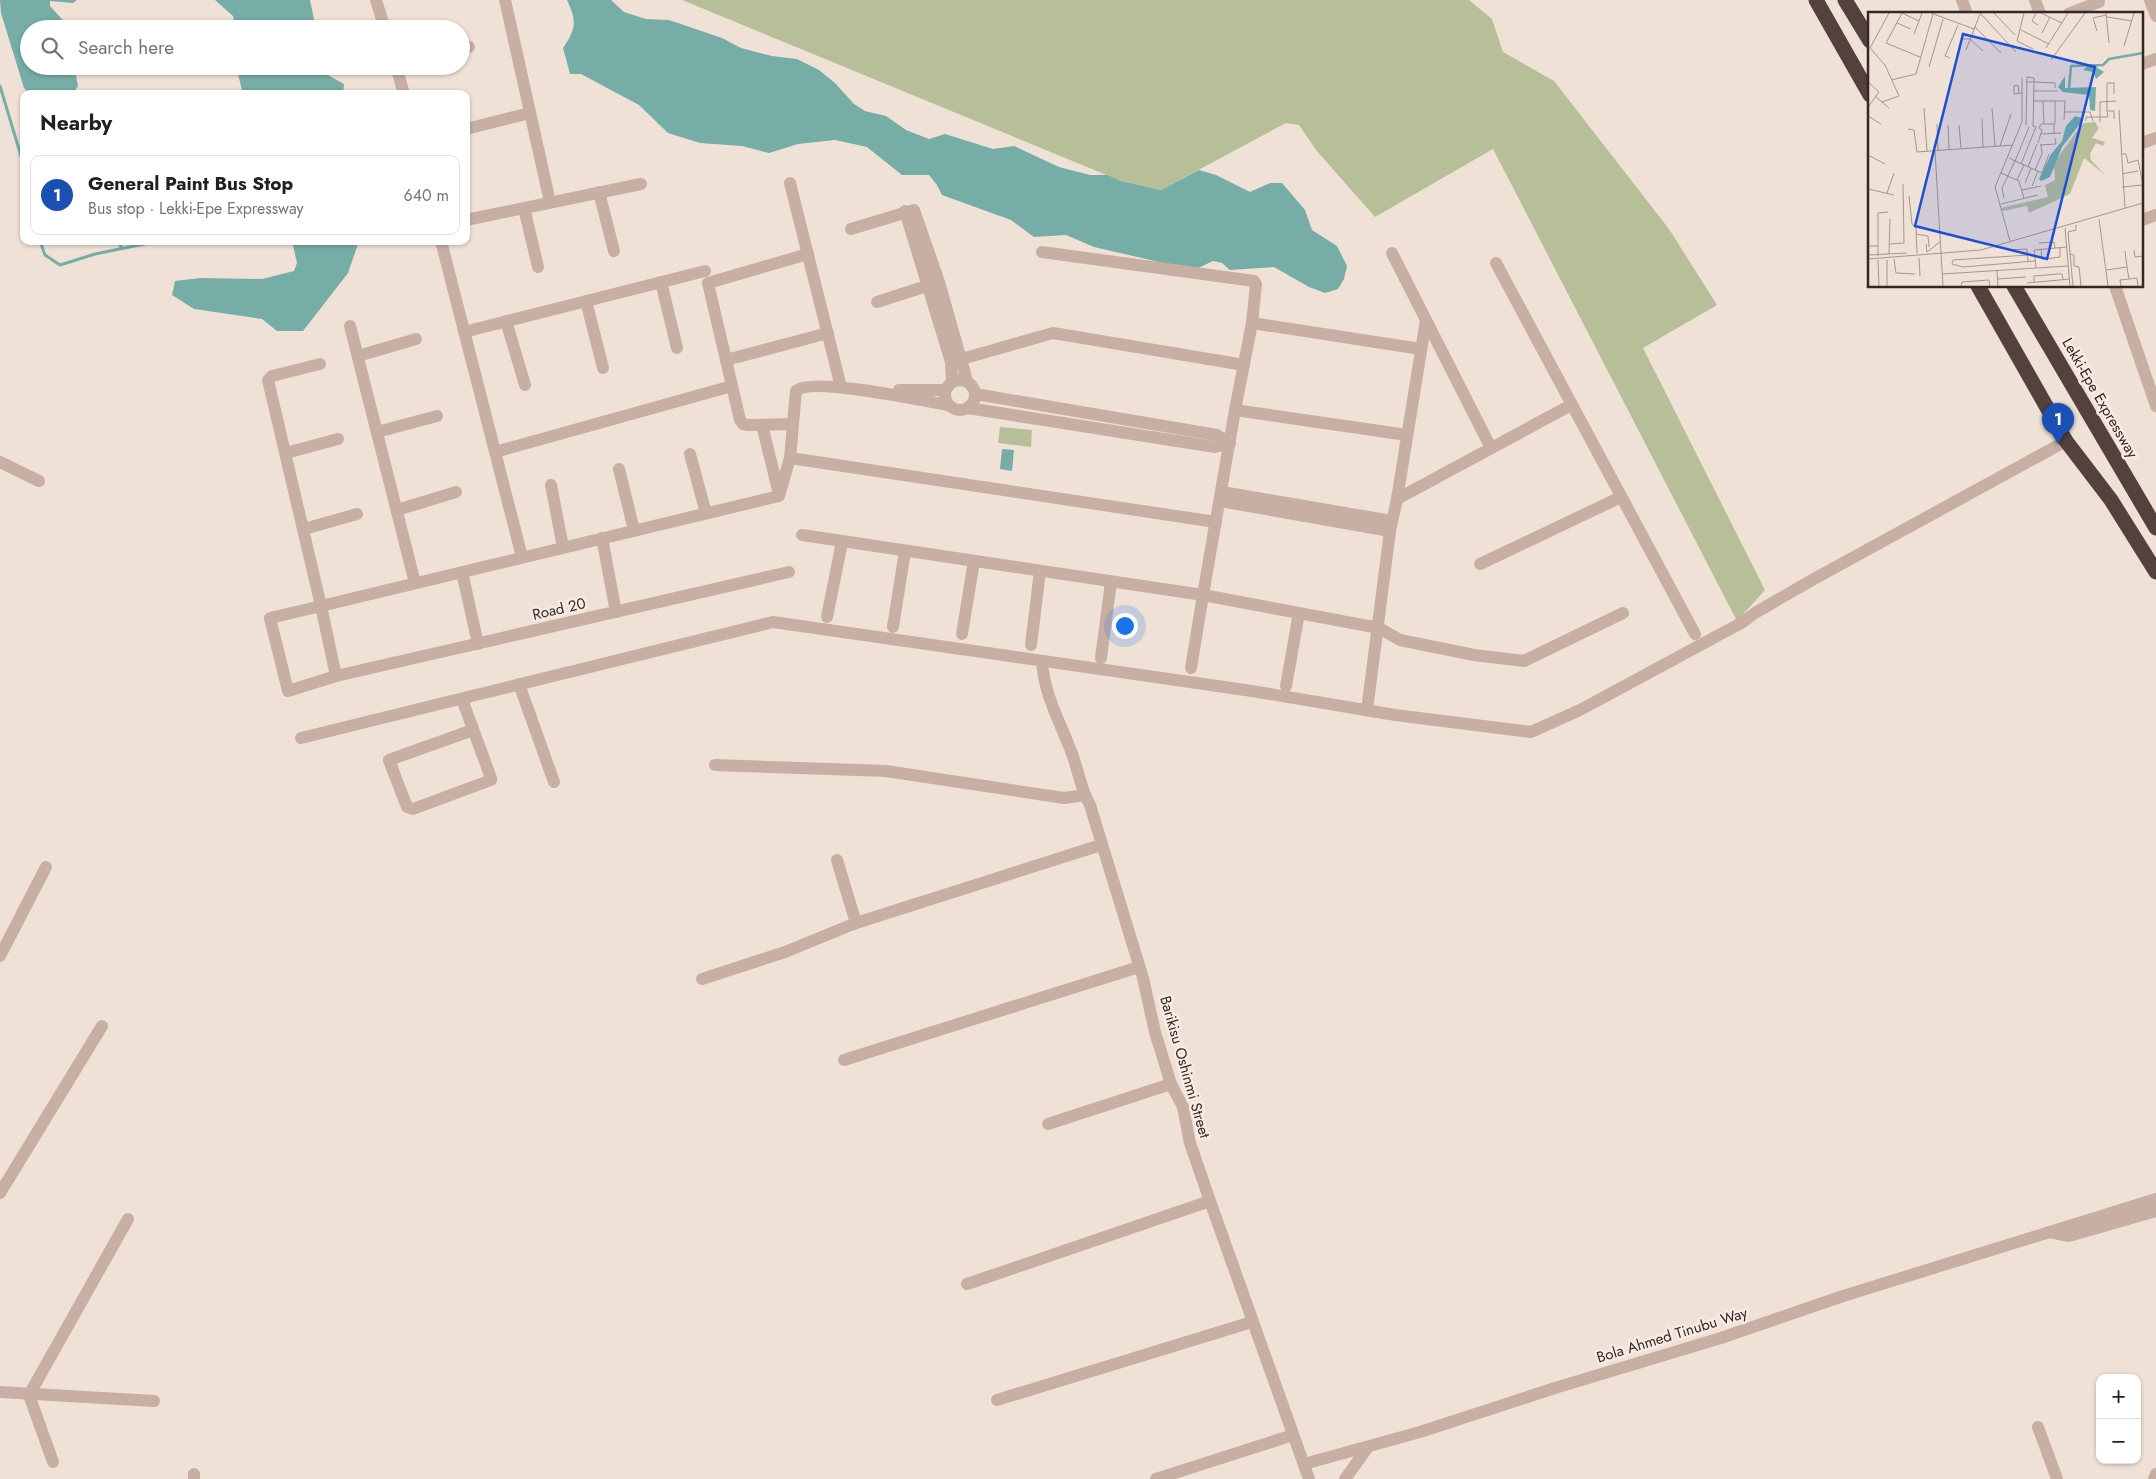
<!DOCTYPE html>
<meta charset="utf-8">
<style>
body{margin:0;font-family:Jost,sans-serif;background:#f2f2f2;color:#202124}
.controls{position:absolute;right:15px;bottom:15px;display:grid;overflow:hidden;border-radius:10px;box-shadow:0 1px 4px #0004}
.controls button{width:45px;height:45px;display:grid;place-items:center;padding:0;border:0;border-bottom:1px solid #e0e0e0;background:#fff;color:#202124;font:25px sans-serif}
.you{position:absolute;left:1124px;top:625px;width:18px;height:18px;margin:-12px;border:4px solid #fff;border-radius:50%;background:#1a73e8;box-shadow:0 0 0 8px #1a73e833}
.badge{display:grid;place-items:center;width:32px;height:32px;border-radius:50%;background:#d93025;color:#fff;font-size:16px;font-weight:700}
.pin{position:absolute;translate:-50% -41px;filter:drop-shadow(0 1px 2px #0008)}
.pin::after{content:'';position:absolute;top:26px;width:18px;height:15px;background:inherit;clip-path:polygon(0 0,100% 0,50% 100%)}
.list{margin:0;padding:0;list-style:none}
h2{display:flex;justify-content:space-between;align-items:center;height:65px;margin:0;padding:0 20px;font-size:21px}
h2 small{font-size:16px;font-weight:400;color:#757577}
.list li{display:grid;grid-template-columns:32px 1fr auto;gap:15px;align-items:center;box-sizing:border-box;height:80px;margin:0 10px 10px;padding:0 10px;border:1px solid #e0e0e0;border-radius:10px}
.list b{display:block;font-size:19px;white-space:nowrap}
.list p{margin:0;font-size:16px;white-space:nowrap;color:#757577}
.list em{font-size:16px;font-style:normal;color:#757577}
.icon{flex:none;width:28px;height:28px;fill:none;stroke:currentColor;stroke-width:2;stroke-linecap:round;stroke-linejoin:round}
.map{position:relative;flex:none;width:2156px;height:1479px;overflow:hidden}
.search{position:absolute;background:#fff;box-shadow:0 1px 4px #0004;left:20px;top:20px;width:450px;height:55px;display:flex;align-items:center;gap:12px;box-sizing:border-box;padding:0 18px;border-radius:28px;color:#757577;font-size:19px}
.panel{position:absolute;background:#fff;box-shadow:0 1px 4px #0004;left:20px;top:90px;width:450px;height:155px;border-radius:10px}
.map>svg:first-child{display:block}
.green{fill:#b7bf98}
.water{fill:#76ada7}
.lines{fill:none;stroke-linecap:round;stroke-linejoin:round}
.stream{stroke:#76ada7;stroke-width:3}
.minor{stroke:#c8afa3;stroke-width:12}
.highway{stroke:#54403c;stroke-width:15}
.labels{text-anchor:middle;stroke-width:5;stroke-linejoin:round;paint-order:stroke}
.street-label{font-size:15px;fill:#332825;stroke:#f8ebe3}
.inset-river{fill:none;stroke:#76ada7;stroke-width:2.5}
.inset-road{fill:none;stroke:#a49790;stroke-width:1}
.view{fill:#1d4ed8;fill-opacity:0.15;stroke:#1d4ed8;stroke-width:2.5}
.inset-edge{fill:none;stroke:#332825;stroke-width:2.5}
</style>
<div class="map">
<svg width="2156" height="1479" viewBox="0 0 2156 1479">
<rect width="100%" height="100%" fill="#f0e1d7"/>
<g class="green">
<polygon points="682,0 1469,0 1492,19 1503,52 1554,81 1669,229 1717,305 1643,348 1765,590 1737,621 1493,149 1375,217 1316,150 1299,125 1286,123 1161,190 1121,181"/>
<polygon points="1000,427 1032,430 1031,447 998,443"/>
</g>
<g class="water">
<polygon points="0,0 77,0 73,3 50,1 50,6 71,29 29,29 29,66 74,66 78,86 73,94 29,94 24,88 1,13"/>
<polygon points="215,0 310,0 316,29 236,29 233,16"/>
<path d="M567,0H611L624,12L646,19L669,20L722,38L741,48L772,56L797,59L819,70L835,83L854,104L865,111L886,116L906,130L929,139L945,134L993,149L1014,146L1059,167L1090,175H1107L1121,181L1161,190L1199,170L1216,175L1250,192L1270,183H1282L1305,210L1312,230L1337,246L1347,266L1344,279L1338,289L1325,293L1309,287L1274,267L1230,270L1222,263L1213,261L1194,270L1094,247L1066,235L1034,237L1011,220L942,195L937,185L929,175H902L867,147L835,140L798,144L769,153L742,146L700,143L668,133L639,105L581,74H570L563,48C576,29 577,21 567,0Z"/>
<polygon points="236,66 316,66 317,69 344,84 343,94 243,94"/>
<polygon points="292,241 359,241 348,273 303,331 277,331 262,319 194,309 172,295 175,281 201,278 262,279 294,271 297,263"/>
<polygon points="1002,449 1014,450 1012,471 1000,469"/>
</g>
<g class="lines">
<g class="stream">
<polyline points="0,86 24,166"/>
<polyline points="40,241 45,255 60,265 95,254 159,241"/>
<polyline points="117,241 122,248"/>
</g>
<g class="minor">
<polyline points="376,0 385,29"/>
<polyline points="505,0 550,202"/>
<polyline points="1962,0 1967,14"/>
<polyline points="2035,0 2040,14"/>
<polyline points="2150,0 2156,16"/>
<polyline points="2068,14 2099,2"/>
<polyline points="461,49 469,47"/>
<polyline points="2142,64 2156,59"/>
<polyline points="396,66 404,94"/>
<polyline points="466,129 530,113"/>
<polyline points="2142,143 2156,138"/>
<polyline points="790,183 841,387"/>
<polyline points="599,192 614,251"/>
<polyline points="524,208 538,267"/>
<polyline points="905,211 951,362 952,381"/>
<polyline points="466,220 641,184"/>
<polyline points="2142,220 2156,215"/>
<polyline points="851,229 914,210 939,282 967,381"/>
<polyline points="441,241 522,557"/>
<polyline points="1042,252 1254,281 1256,284 1252,323 1235,410 1407,435"/>
<polyline points="1392,253 1491,448"/>
<polyline points="1496,263 1695,634"/>
<polyline points="661,282 677,348"/>
<polyline points="2115,286 2156,406"/>
<polyline points="586,301 603,368"/>
<polyline points="877,302 936,283"/>
<polyline points="506,321 525,385"/>
<polyline points="1252,323 1421,349"/>
<polyline points="350,326 415,583"/>
<polyline points="464,332 705,271"/>
<polyline points="358,356 416,339"/>
<polyline points="726,360 828,333"/>
<polyline points="951,362 1053,333 1244,365"/>
<polyline points="320,364 272,376 268,380 321,606 270,618 288,691 336,676 789,572"/>
<circle cx="960" cy="395" r="15"/>
<polyline points="899,390 945,390"/>
<polyline points="975,394 1217,435 1230,443"/>
<polyline points="968,408 1215,447 1230,443"/>
<polyline points="1235,410 1203,595 1379,628 1400,640 1474,655 1524,661 1623,613"/>
<polyline points="793,424 747,425 743,424 740,420 708,283 808,254"/>
<polyline points="762,425 779,494"/>
<polyline points="377,432 437,416"/>
<polyline points="495,452 732,386"/>
<polyline points="286,453 338,439"/>
<polyline points="690,454 706,513"/>
<path d="M790,458L796,391C810,376 924,401 948,405"/>
<polyline points="0,462 39,481"/>
<polyline points="619,469 634,530"/>
<polyline points="551,485 563,547"/>
<polyline points="1222,492 1392,521"/>
<polyline points="1397,499 1426,320"/>
<polyline points="1220,501 1390,531"/>
<polyline points="397,510 456,492"/>
<polyline points="304,529 357,514"/>
<polyline points="802,535 1203,595 1191,668"/>
<polyline points="602,538 616,612"/>
<polyline points="1480,564 1621,497"/>
<polyline points="462,572 478,644"/>
<polyline points="827,617 842,542"/>
<polyline points="893,627 905,551"/>
<polyline points="962,634 974,561"/>
<polyline points="1031,645 1040,571"/>
<polyline points="1101,658 1111,582"/>
<path d="M1042,661C1044,693 1058,718 1069,746C1078,766 1079,786 1090,805L1143,978L1155,1032L1171,1084L1183,1107L1190,1143L1210,1201L1309,1479"/>
<polyline points="336,676 321,606 779,496 790,458 1216,522"/>
<polyline points="519,684 554,782"/>
<polyline points="1286,686 1299,613"/>
<polyline points="462,699 491,778 491,780 413,809 407,807 389,760 473,730"/>
<polyline points="1367,710 1390,531 1397,499 1571,405"/>
<polyline points="301,738 773,622 1252,691 1395,715 1531,732 1580,710 1743,622 1755,613 1812,580 2066,441"/>
<polyline points="715,765 886,771 1064,798 1085,795"/>
<polyline points="837,860 856,923"/>
<polyline points="0,956 46,867"/>
<polyline points="702,979 785,952 856,923 1101,845"/>
<polyline points="844,1060 1139,967"/>
<polyline points="1048,1124 1171,1084"/>
<polyline points="0,1193 102,1026"/>
<polyline points="2049,1232 2069,1236 2156,1211"/>
<polyline points="967,1284 1210,1201"/>
<polyline points="0,1392 154,1401"/>
<polyline points="997,1400 1252,1322"/>
<polyline points="2038,1427 2057,1479"/>
<polyline points="53,1462 29,1395 128,1219"/>
<polyline points="1304,1464 1420,1432 1555,1388 1721,1338 1840,1297 2156,1199"/>
<polyline points="194,1479 194,1474"/>
<polyline points="1156,1479 1293,1435"/>
<polyline points="1345,1479 1368,1447"/>
<polyline points="2154,1479 2156,1474"/>
</g>
<g class="highway">
<polyline points="1816,0 1870,95"/>
<polyline points="1845,0 1870,41"/>
<polyline points="1978,286 2066,441 2111,500 2156,572"/>
<polyline points="2014,286 2156,528"/>
</g>
</g>
<g class="labels">
<g class="street-label">
<text transform="translate(2100 398) rotate(60)" y="5">Lekki-Epe Expressway</text>
<text transform="translate(559 609) rotate(-13)" y="5">Road 20</text>
<text transform="translate(1185 1067) rotate(74)" y="5">Barikisu Oshinmi Street</text>
<text transform="translate(1672 1335) rotate(-17)" y="5">Bola Ahmed Tinubu Way</text>
</g>
</g>
<g transform="translate(1868 12)">
<rect width="275" height="275" fill="#f0e1d7"/>
<path d="M227,110L231,116L224,126L237,130L235,134L228,131L222,142L223,148L238,164L216,146L202,182L161,201L159,194L135,199L133,196L180,185L177,173L187,168L186,151L215,111Z" fill="#b7bf98"/>
<path d="M218,55H228L236,60L228,67L225,60L215,58ZM197,64V76L228,75L227,99L222,98L221,83L195,80L190,75ZM207,104L214,106V109L194,135L182,165L173,169L171,167L183,142L194,129L198,114Z" fill="#76ada7"/>
<path class="inset-river" d="M201,76L203,54L235,53L241,47L275,41"/>
<path class="inset-road" d="M34,1L18,31L52,45M34,1L51,9M63,1L106,17M112,1L148,40M126,1L147,23M156,1L149,29L165,37M168,1L164,9L170,13M173,1L194,11M238,1L241,31M239,5L264,9M29,11L43,17M107,15L133,41M153,18L181,32M229,19L225,6L238,3M174,21L182,5M46,22L54,1M95,27H102L115,39M256,34L266,1M178,36L200,1M98,38L112,2M82,46L77,44L90,13M183,48L217,1M61,55L75,7M23,68L48,62L65,2M0,70L11,80L0,95M166,79H190M151,81L150,73L146,74V82L151,81H154M8,85L21,96M165,89H197L196,108M175,89L176,112M187,89V112M14,90L31,84L17,53L2,36L21,1M56,96L59,140M124,96L127,134M251,98L257,196M239,99V71H246V82M196,100H222L225,109M0,104L13,112M114,107L115,135M218,109V105H240L239,99H246V107M232,110V90L248,89M69,112L70,138M80,113L81,137M91,113L93,136M158,113L159,65L166,66V70L187,71V76M171,116L173,112H186V121M40,117L46,118L49,140L145,133M173,122L193,121M170,131L174,118L171,116M172,133L188,132L187,126M132,134L143,102M67,139L73,241M253,142H258L260,151L270,148L275,173L254,175M0,143L17,152M141,146L147,149L161,115M153,152L168,115L165,114L166,70H159M160,155L169,132M167,158L174,142L173,132M133,161L151,169L156,186M254,162L270,159M149,168L156,153M157,171L163,156L174,161L181,142M164,174L170,159M0,177L26,183M154,178L173,174M19,181L26,161M41,184L44,212L48,215L49,241M136,186L134,176L147,149L163,156M133,192L170,183M231,207L240,274M197,216L202,274M48,222L60,224L61,235M142,229L127,175L154,110V66M171,231L186,230L187,236M22,232L36,231L35,172M58,232L59,240L72,230M0,234H10V244M10,234V201L20,200M173,237L174,247H177L192,245V235M142,238L159,237L160,249M266,238L267,245L275,244M257,239L259,255M73,241L75,274M21,242L22,207M202,242L206,243V254L211,255L213,274M0,243L39,241M160,243L85,248L84,252L95,255L167,249M51,246L52,264M0,247L113,238L275,191M26,247L28,261L47,262M10,248L11,274M168,256L166,238L199,235M238,258L259,255L261,267L269,266L270,274M129,259L130,274M74,262L200,254M129,267L158,265M166,270V264L190,262H194L195,268M159,271L202,267M19,274V248M93,274L94,270L121,268L122,274M205,274L200,220L208,218V213M253,274L252,268L261,267"/>
<path class="view" d="M95,22L227,55L179,247L47,214Z"/>
<rect width="275" height="275" class="inset-edge"/>
</g>
</svg>
<div class="controls">
<button>+</button>
<button>−</button>
</div>
<div class="you"></div>
<div class="pin badge" style="left:2058px;top:444px;background:#1a4fb4">1</div>
<div class="search"><svg class="icon" aria-label="search" viewBox="0 0 24 24"><circle cx="10" cy="10" r="6"/><path d="M15 15l6 6"/></svg>Search here</div>
<section class="panel">
<h2>Nearby<small></small></h2>
<ul class="list">
<li><span class="badge" style="background:#1a4fb4">1</span><div><b>General Paint Bus Stop</b><p>Bus stop · Lekki-Epe Expressway</p></div><em>640 m</em></li>
</ul>
</section>
</div>
